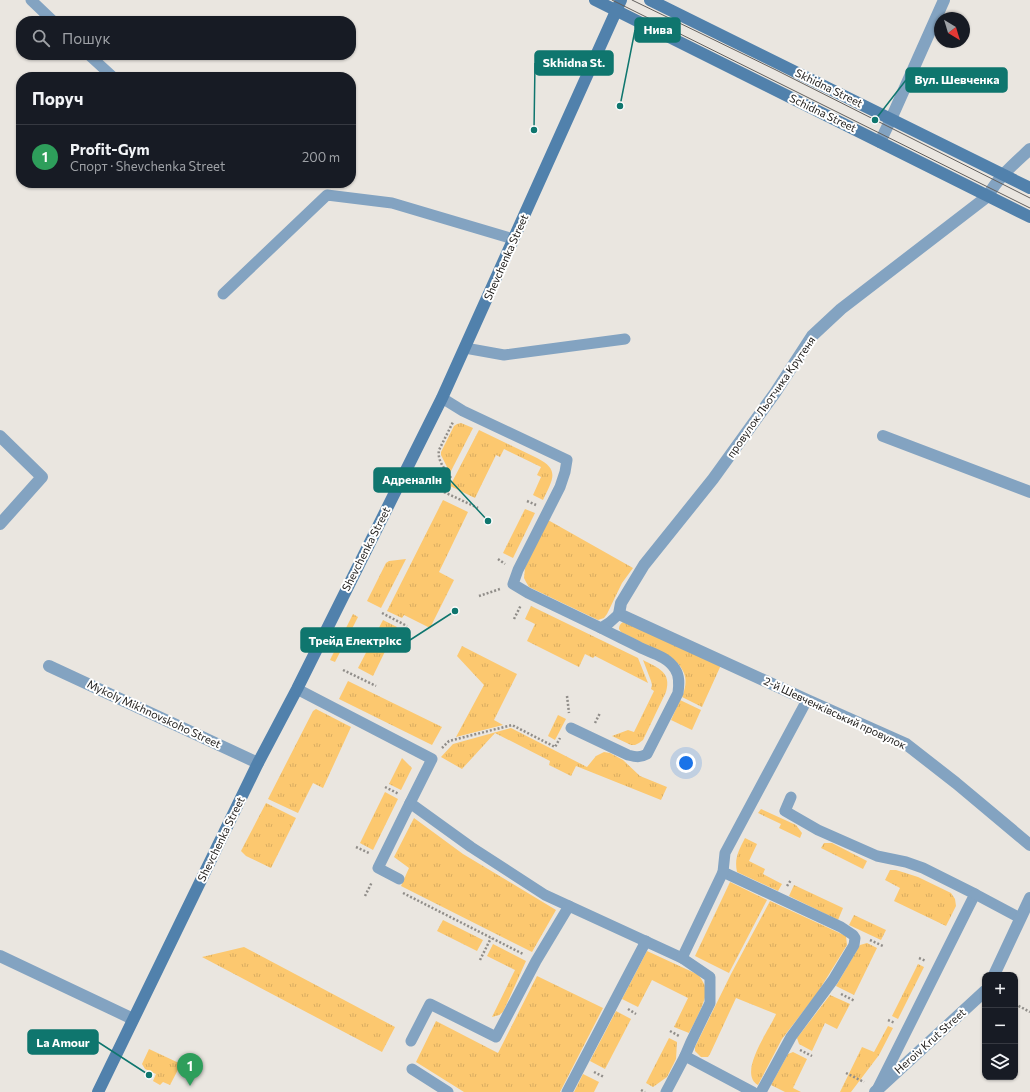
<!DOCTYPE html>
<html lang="uk">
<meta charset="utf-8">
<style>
body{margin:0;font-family:Commissioner,sans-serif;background:#242831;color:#f1f3f6}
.controls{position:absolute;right:12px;bottom:12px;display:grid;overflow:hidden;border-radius:8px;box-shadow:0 1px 3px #0004}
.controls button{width:36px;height:36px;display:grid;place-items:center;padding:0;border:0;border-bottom:1px solid #363941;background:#171b24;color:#f1f3f6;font:20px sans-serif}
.compass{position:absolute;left:934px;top:12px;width:36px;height:36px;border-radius:50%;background:#171b24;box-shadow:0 1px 3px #0004;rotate:142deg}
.you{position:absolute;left:686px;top:763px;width:14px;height:14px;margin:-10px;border:3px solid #fff;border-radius:50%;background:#1a73e8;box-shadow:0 0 0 6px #1a73e833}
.badge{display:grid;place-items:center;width:26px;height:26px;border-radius:50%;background:#2285d1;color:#fff;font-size:13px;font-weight:700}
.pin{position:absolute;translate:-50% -33px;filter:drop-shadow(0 1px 2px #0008)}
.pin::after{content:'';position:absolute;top:21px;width:14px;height:12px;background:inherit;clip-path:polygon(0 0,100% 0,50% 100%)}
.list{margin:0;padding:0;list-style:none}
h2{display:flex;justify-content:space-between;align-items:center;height:52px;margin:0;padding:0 16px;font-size:17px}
h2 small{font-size:13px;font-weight:400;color:#9ea1a6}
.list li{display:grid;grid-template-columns:26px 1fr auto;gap:12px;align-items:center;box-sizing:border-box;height:64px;padding:0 16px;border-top:1px solid #363941}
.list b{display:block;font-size:15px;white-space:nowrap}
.list p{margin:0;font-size:13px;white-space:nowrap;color:#9ea1a6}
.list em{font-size:13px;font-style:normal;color:#9ea1a6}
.icon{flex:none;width:22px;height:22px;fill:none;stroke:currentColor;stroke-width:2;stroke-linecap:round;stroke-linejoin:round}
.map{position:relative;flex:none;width:1030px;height:1092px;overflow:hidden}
.search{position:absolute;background:#171b24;box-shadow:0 1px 3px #0004;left:16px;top:16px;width:340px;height:44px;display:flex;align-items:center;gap:10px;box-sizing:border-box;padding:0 14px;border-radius:16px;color:#9ea1a6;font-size:15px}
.panel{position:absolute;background:#171b24;box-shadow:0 1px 3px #0004;left:16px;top:72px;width:340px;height:116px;border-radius:16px}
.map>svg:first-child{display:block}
.grass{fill:url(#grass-tufts)}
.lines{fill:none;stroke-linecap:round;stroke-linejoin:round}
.path{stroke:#908d89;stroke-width:2.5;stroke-dasharray:2 2;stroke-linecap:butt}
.lane{stroke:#83a3c1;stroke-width:11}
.street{stroke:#83a3c1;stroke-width:12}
.secondary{stroke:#5181ac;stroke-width:12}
.tram{stroke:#625f5c;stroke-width:1}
.labels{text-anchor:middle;stroke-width:4;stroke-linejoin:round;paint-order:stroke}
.street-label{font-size:11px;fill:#22201e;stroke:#fff}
.leader{fill:none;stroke:#0f766e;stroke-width:1.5}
.callout-dot{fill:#0f766e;stroke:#fff;stroke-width:1.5}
.callout{fill:#0f766e;stroke:#0f766e;stroke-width:1.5}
.callout-label{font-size:12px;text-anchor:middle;font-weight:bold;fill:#fff}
</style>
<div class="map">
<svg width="1030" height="1092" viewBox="0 0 1030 1092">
<defs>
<pattern id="grass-tufts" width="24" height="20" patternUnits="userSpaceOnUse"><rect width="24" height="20" fill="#fcc86f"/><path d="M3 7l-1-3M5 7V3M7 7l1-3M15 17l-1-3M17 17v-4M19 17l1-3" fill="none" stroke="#d8ac60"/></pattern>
</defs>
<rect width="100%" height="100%" fill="#eae6e0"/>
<g class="grass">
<polygon points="461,423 473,428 450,473 441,455 441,452 454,426 457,424"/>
<path d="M479,430L537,458C561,470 552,480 543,500L533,495L541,477L537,475L541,467L504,449L500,457L496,455L475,498L450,486Z"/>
<polygon points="443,500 468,512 439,572 454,580 430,628 404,615 402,618 387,611"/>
<polygon points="525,509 535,513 513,558 503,553"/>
<polygon points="548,520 633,568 622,583 607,614 604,618 598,620 529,587 526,582 524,578 525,568"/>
<polygon points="406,559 381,608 367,601 386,563 389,561"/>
<polygon points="531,606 638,658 648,683 595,656 593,658 585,654 579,667 527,641 535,624 525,619"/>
<polygon points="353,614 358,617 335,662 330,660"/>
<polygon points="383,620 397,627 373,676 358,668"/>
<path d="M625,621L721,665L702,707L682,697C689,680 686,670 672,658L621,632L619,629C619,625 621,623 625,621Z"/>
<polygon points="462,646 517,674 494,720 503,725 456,737 484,685 457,656"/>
<path d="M643,660C658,668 672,672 666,692L643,740L639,743L635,745H631L612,736L628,730L634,732L654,691L651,689L652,685L651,681Z"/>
<polygon points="348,681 442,727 432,745 339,699"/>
<polygon points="680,700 701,710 692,730 671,720"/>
<polygon points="316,709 351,727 323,788 313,783 298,813 268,799 313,711"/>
<polygon points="558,715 566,719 555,740 548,736"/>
<polygon points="511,728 587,767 596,756 604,752 610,753 623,760 640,776 667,787 661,800 576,766 571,776 549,765 550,761 495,733 462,769 441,757 453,744"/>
<polygon points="402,758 412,768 401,790 389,784"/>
<polygon points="385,792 398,799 373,850 360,843"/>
<polygon points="266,803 296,818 271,868 246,856 241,851"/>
<polygon points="761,809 796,825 802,833 800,838 779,828 781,824 758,813"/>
<polygon points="414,818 463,854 556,910 532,952 401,886 409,868 394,857"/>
<path d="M745,838L757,844L749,861L765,869L763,874L782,884L778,891L737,872C734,858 739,850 745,838Z"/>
<polygon points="824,843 832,843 867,861 863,869 821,848"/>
<polygon points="890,870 896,870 918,877 951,893 955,899 956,906 946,926 894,901 900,888 885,880"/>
<polygon points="730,882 767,900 729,973 695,956"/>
<polygon points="794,885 843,908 838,920 789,896"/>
<path d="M770,901L846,936L847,945L818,992L782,1039L758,1085C737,1073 770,1029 776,1014L736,998L710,1054L708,1057H701L695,1051V1047L731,974Z"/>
<polygon points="854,915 886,930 881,940 849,925"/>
<polygon points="443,920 483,940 477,951 437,931"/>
<polygon points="867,943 877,948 854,995 836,986 860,945"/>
<polygon points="493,944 526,961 503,1012 499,1015 492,1017 515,970 487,956"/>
<polygon points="244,947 395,1027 382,1052 202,957"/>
<path d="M647,951L699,975C701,979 705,984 706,989C708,998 693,1025 689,1033L674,1027L688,998L652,980L638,1007L622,999Z"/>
<polygon points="918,964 924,967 898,1019 892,1016"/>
<polygon points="537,976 603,1008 560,1092 464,1092 416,1062 436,1021 498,1053"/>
<polygon points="830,995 850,1004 837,1029 825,1023 812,1051 799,1044 797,1038"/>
<polygon points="616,1011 631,1019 605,1069 590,1061"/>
<polygon points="888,1026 893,1028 879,1055 851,1092 840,1092 862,1047 874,1052"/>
<polygon points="669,1038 677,1042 676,1059 667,1077 653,1087 646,1083"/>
<polygon points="149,1049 181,1064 170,1085 163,1082 160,1085 153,1081 156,1074 145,1069 142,1064"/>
<polygon points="793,1052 807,1059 793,1088 801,1092 785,1092 771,1085 788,1054"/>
<polygon points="583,1074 599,1082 594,1092 574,1092"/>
</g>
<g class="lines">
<g class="path">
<path d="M451,478C445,469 437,461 439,450L453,422"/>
<polyline points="444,492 478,508"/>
<polyline points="527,501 536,505"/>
<polyline points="498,559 505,564"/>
<polyline points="479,596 500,589"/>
<polyline points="382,613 407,626"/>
<polyline points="514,619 521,605"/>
<polyline points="343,670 376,686"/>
<polyline points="567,696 569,713"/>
<polyline points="595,723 600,713"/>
<polyline points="442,748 449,741 512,725 555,747 560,738"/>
<polyline points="385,787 399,794"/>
<polyline points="356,847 369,853"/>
<polyline points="787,886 791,880"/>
<polyline points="403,893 523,954"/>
<polyline points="365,896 372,882"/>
<polyline points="870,940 883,946"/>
<polyline points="919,958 926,961"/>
<polyline points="480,960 491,938"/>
<polyline points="841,994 855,1001"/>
<polyline points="1015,1004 1030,1012"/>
<polyline points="628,1009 636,1014"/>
<polyline points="888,1020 895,1023"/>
<polyline points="670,1031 679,1036"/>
<polyline points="800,1050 812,1056"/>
<polyline points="594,1072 604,1077"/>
<polyline points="846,1073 864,1082"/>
<polyline points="641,1090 645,1092"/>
</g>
<g class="lane">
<polyline points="31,0 53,21"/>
<polyline points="89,55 113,77"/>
<polyline points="223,294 327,195 392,203 513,239"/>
<polyline points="465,348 504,355 625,339"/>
<polyline points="442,398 463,411 567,460 565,472 560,487 518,570 513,584 528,593 601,628 609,623 619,614"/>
<polyline points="297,689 432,759 410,803 471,847 545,895 682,958 710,977 710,1003 691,1042 685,1056 753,1092"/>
<path d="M571,728L628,755C636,757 640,758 647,754L678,693C679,685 680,676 675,669C668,657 652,653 641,648C628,641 614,635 601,628"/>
<polyline points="791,797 785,811 818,830 877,856 906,862 923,868 975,894 878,1088"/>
<polyline points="723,872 841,927 853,935 855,938 854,945 833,980 791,1037 761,1092"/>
<polyline points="399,879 378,868 410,803"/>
<polyline points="975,894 1020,918"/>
<polyline points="682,958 723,872 725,853 807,700"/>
<polyline points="411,1041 430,1004 496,1037 536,961 569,906"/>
<polyline points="412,1069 448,1092"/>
<polyline points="567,1092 646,941"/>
<polyline points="666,1092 685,1056"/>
</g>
<g class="street">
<polyline points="880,142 891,119 944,0"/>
<path d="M1030,149C1015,163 998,177 988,196L841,309L812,336L775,393L713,479L644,565L621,603L619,614L807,700L906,744L956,783L1030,845"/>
<polyline points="0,436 42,477 0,524"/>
<polyline points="883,436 1030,492"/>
<polyline points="49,666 258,763"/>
<polyline points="0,956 133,1019"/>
<polyline points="994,975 1030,898"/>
<polyline points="875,1092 985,991"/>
</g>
<g class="secondary">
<polyline points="595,0 1030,217"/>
<polyline points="650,0 1030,188"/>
<polyline points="98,1092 258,763 297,689 442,398 621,0"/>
</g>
<g class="tram">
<polyline points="612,0 1030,208"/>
<polyline points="632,0 776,70 1030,198"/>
</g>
</g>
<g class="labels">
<g class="street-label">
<text transform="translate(829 88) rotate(26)" y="4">Skhidna Street</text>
<text transform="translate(823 113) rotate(26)" y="4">Schidna Street</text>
<text transform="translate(506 257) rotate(-66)" y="4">Shevchenka Street</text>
<text transform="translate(771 397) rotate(-55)" y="4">провулок Льотчика Крутеня</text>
<text transform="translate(366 549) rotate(-63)" y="4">Shevchenka Street</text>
<text transform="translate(835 713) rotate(25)" y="4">2-й Шевченківський провулок</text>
<text transform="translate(154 714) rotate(25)" y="4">Mykoly Mikhnovskoho Street</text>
<text transform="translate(221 839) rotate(-64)" y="4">Shevchenka Street</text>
<text transform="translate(930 1041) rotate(-42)" y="4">Heroiv Krut Street</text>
</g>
</g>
<path class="leader" d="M620 106L635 30M534 130L535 63M875 120L906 80M488 521L450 480M455 611L410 640M149 1075L98 1042"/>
<g class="callout-dot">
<circle cx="620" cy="106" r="4"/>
<circle cx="534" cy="130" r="4"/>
<circle cx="875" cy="120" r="4"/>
<circle cx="488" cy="521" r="4"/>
<circle cx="455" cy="611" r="4"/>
<circle cx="149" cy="1075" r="4"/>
</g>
<g class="callout">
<rect x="635" y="18" width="45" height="24" rx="4"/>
<rect x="535" y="51" width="78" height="24" rx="4"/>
<rect x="906" y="68" width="101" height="24" rx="4"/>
<rect x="374" y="468" width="76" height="24" rx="4"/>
<rect x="301" y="628" width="109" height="24" rx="4"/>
<rect x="28" y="1030" width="70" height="24" rx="4"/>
</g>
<g class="callout-label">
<text x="658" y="34">Нива</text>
<text x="574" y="67">Skhidna St.</text>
<text x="957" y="84">Вул. Шевченка</text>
<text x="412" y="484">Адреналін</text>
<text x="355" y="645">Трейд Електрікс</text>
<text x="63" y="1047">La Amour</text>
</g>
</svg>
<div class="controls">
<button>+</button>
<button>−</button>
<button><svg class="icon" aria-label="layers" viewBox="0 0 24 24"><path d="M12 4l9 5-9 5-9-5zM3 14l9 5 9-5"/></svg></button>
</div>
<svg class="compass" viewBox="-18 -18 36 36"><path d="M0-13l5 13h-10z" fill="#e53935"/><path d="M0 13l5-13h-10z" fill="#9ea1a6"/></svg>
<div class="you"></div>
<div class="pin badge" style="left:190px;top:1086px;background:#2e9e5b">1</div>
<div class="search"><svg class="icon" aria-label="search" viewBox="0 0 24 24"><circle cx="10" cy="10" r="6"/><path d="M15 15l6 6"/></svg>Пошук</div>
<section class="panel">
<h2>Поруч<small></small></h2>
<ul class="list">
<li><span class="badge" style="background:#2e9e5b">1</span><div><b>Profit-Gym</b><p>Спорт · Shevchenka Street</p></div><em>200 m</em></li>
</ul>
</section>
</div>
